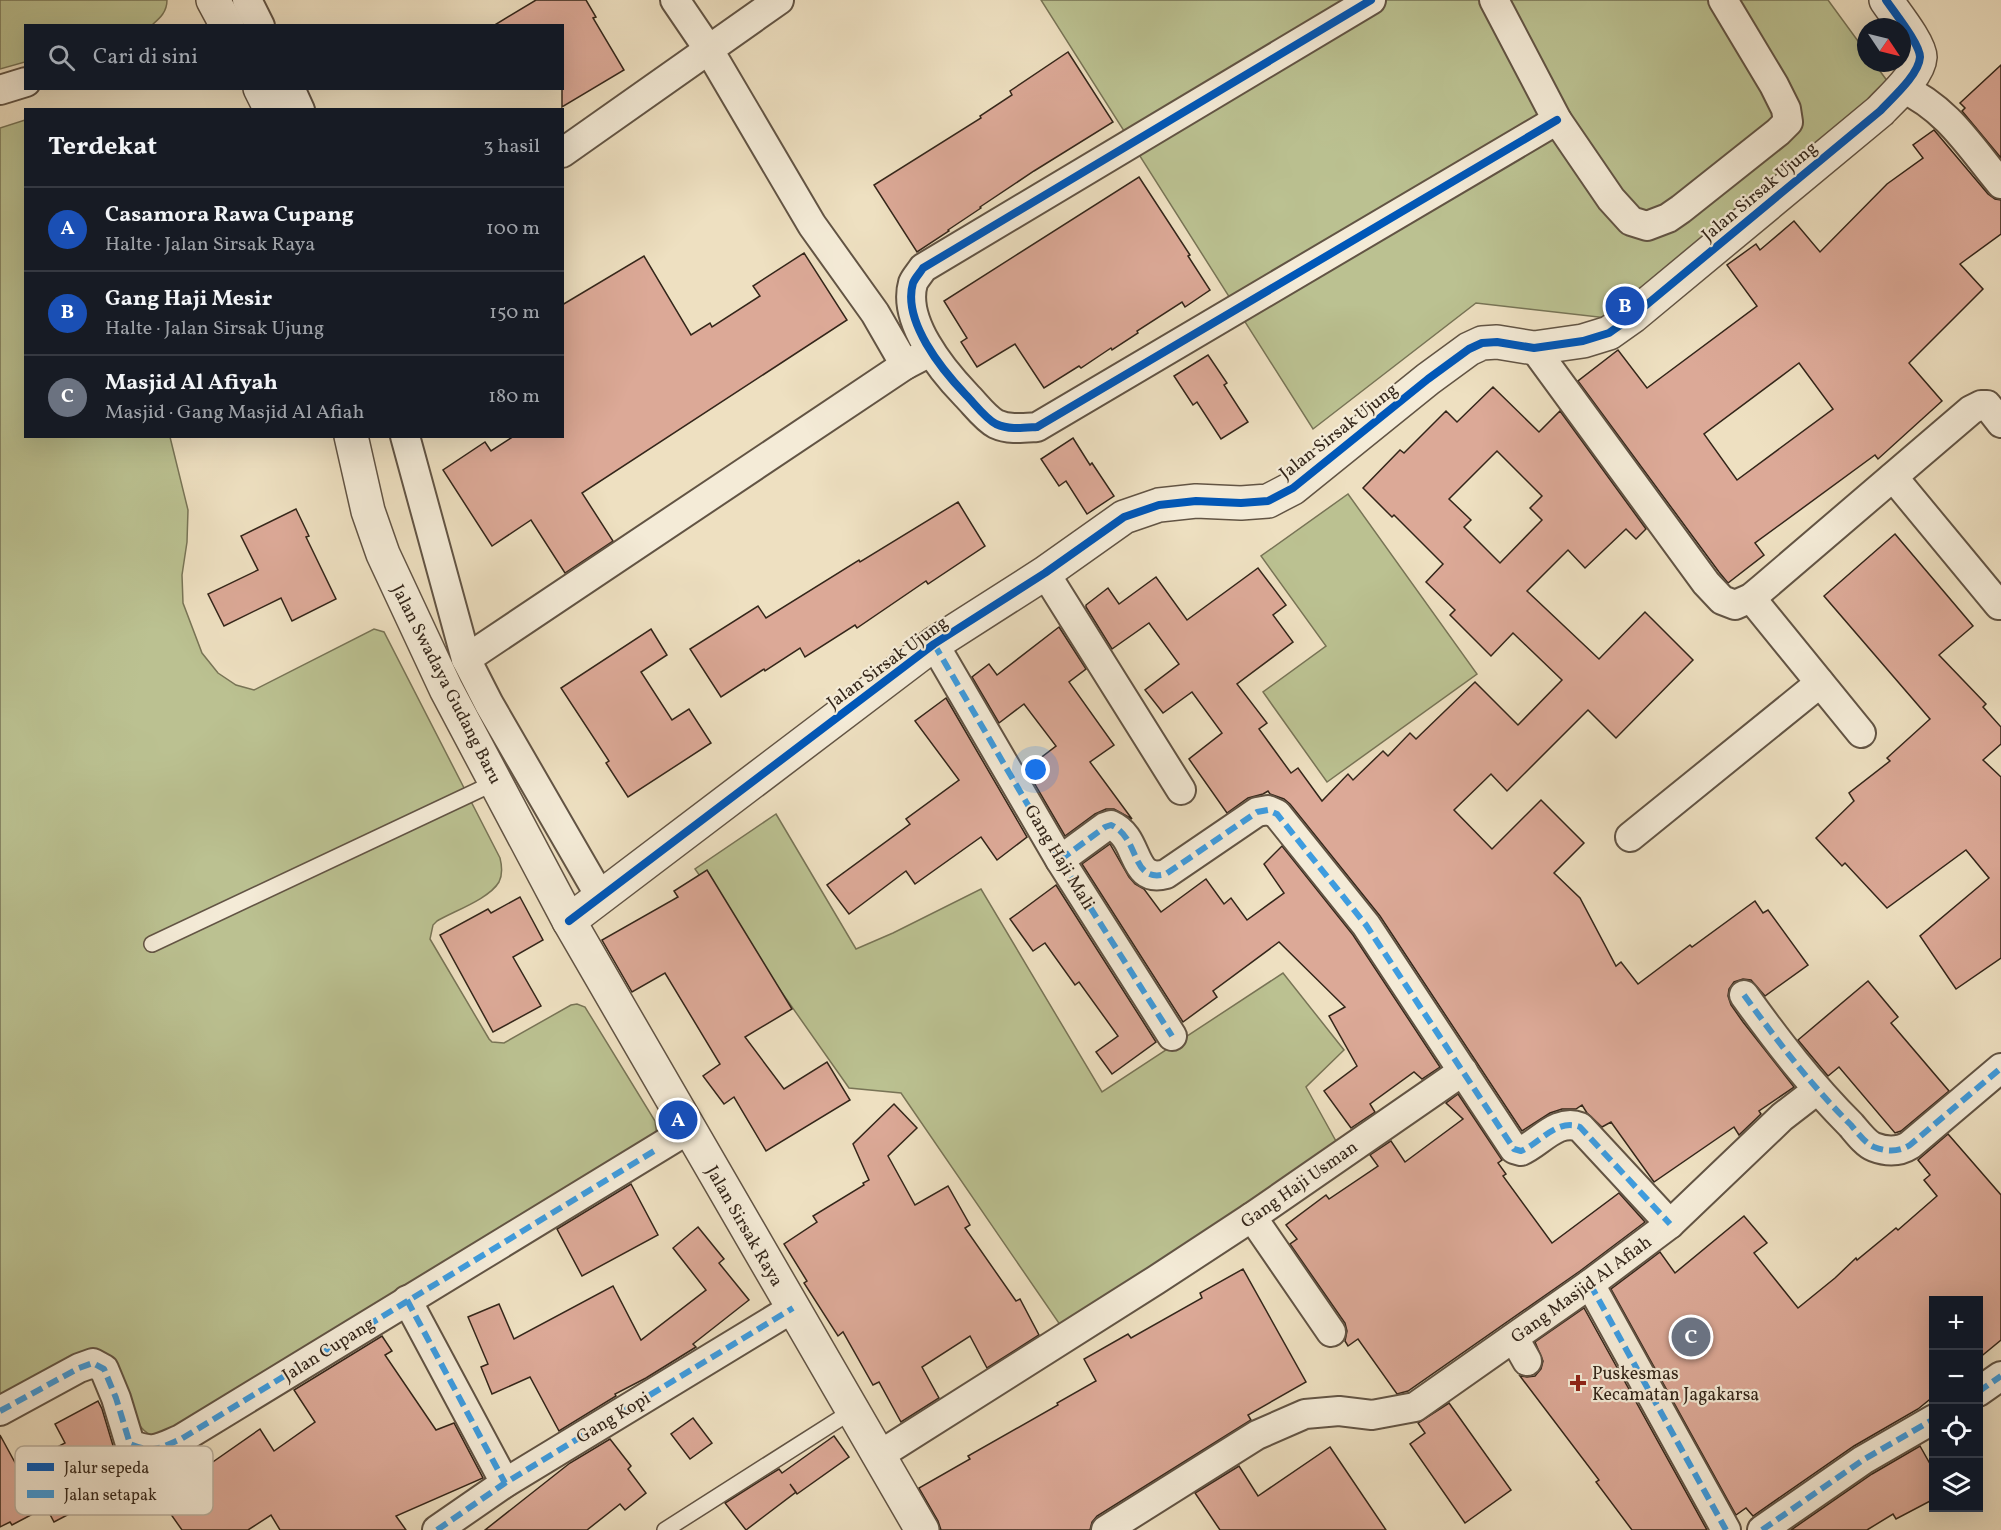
<!DOCTYPE html>
<html lang="id">
<meta charset="utf-8">
<style>
body{margin:0;font-family:Vollkorn,serif;background:#242831;color:#f1f3f6}
.controls{position:absolute;right:18px;bottom:18px;display:grid;overflow:hidden;border-radius:0px;box-shadow:0 6px 24px #0002}
.controls button{width:54px;height:54px;display:grid;place-items:center;padding:0;border:0;border-bottom:2px solid #363941;background:#171b24;color:#f1f3f6;font:30px sans-serif}
.compass{position:absolute;left:1857px;top:18px;width:54px;height:54px;border-radius:50%;background:#171b24;box-shadow:0 6px 24px #0002;rotate:125deg}
.you{position:absolute;left:1036px;top:770px;width:21px;height:21px;margin:-15px;border:4px solid #fff;border-radius:50%;background:#1a73e8;box-shadow:0 0 0 9px #1a73e833}
.badge{display:grid;place-items:center;width:39px;height:39px;border-radius:50%;background:#c59692;color:#fff;font-size:20px;font-weight:700}
.pin{position:absolute;translate:-50% -50%;border:3px solid #fff;box-shadow:0 2px 6px #0006}
.list{margin:0;padding:0;list-style:none}
h2{display:flex;justify-content:space-between;align-items:center;height:78px;margin:0;padding:0 24px;font-size:26px}
h2 small{font-size:20px;font-weight:400;color:#9ea1a6}
.list li{display:grid;grid-template-columns:39px 1fr auto;gap:18px;align-items:center;box-sizing:border-box;height:84px;padding:0 24px;border-top:2px solid #363941}
.list b{display:block;font-size:22px;white-space:nowrap}
.list p{margin:0;font-size:20px;white-space:nowrap;color:#9ea1a6}
.list em{font-size:20px;font-style:normal;color:#9ea1a6}
.icon{flex:none;width:33px;height:33px;fill:none;stroke:currentColor;stroke-width:2;stroke-linecap:round;stroke-linejoin:round}
.map{position:relative;flex:none;width:2001px;height:1530px;overflow:hidden}
.search{position:absolute;background:#171b24;box-shadow:0 6px 24px #0002;left:24px;top:24px;width:540px;height:66px;display:flex;align-items:center;gap:15px;box-sizing:border-box;padding:0 21px;border-radius:0px;color:#9ea1a6;font-size:22px}
.panel{position:absolute;background:#171b24;box-shadow:0 6px 24px #0002;left:24px;top:108px;width:540px;height:330px;border-radius:0px}
.map>svg:first-child{display:block}
.green{fill:#bbc191;stroke:#787456;stroke-width:1.5}
.building{fill:#dca997;stroke:#34261a;stroke-width:1.5;fill-rule:evenodd}
.lines{fill:none;stroke-linecap:round;stroke-linejoin:round}
.service-casing{stroke:#625444;stroke-width:18}
.minor-casing{stroke:#625444;stroke-width:32}
.tertiary-casing{stroke:#625444;stroke-width:36}
.service{stroke:#f4ebd7;stroke-width:15}
.minor{stroke:#f4ebd7;stroke-width:28}
.tertiary{stroke:#f4ebd7;stroke-width:33}
.quiet{stroke:#3e9cdf;stroke-width:6;stroke-dasharray:12 6;stroke-linecap:butt}
.cycleway-casing{stroke:#f4ebd7;stroke-width:11}
.cycleway{stroke:#0057b8;stroke-width:8}
.poi-dot{fill:#8f2418;stroke:#f4ebd7;stroke-width:2}
.labels{text-anchor:middle;stroke-width:4.5;stroke-linejoin:round;paint-order:stroke}
.street-label{font-size:18px;fill:#34261a;stroke:#f4ebd7}
.poi-label{font-size:18px;fill:#34261a;stroke:#f4ebd7;text-anchor:start}
.key{fill:#f4ebd7;stroke:#bab09e;stroke-width:1.5}
.key-label{font-size:16px;fill:#34261a}
</style>
<div class="map">
<svg width="2001" height="1530" viewBox="0 0 2001 1530">
<rect width="100%" height="100%" fill="#eee0c1"/>
<filter id="stains"><feTurbulence type="fractalNoise" baseFrequency=".00333" numOctaves="4"/><feColorMatrix values="0 0 0 0 .2 0 0 0 0 .09 0 0 0 0 .02 0 0 0 .5 -.17"/></filter>
<radialGradient id="worn" r=".72"><stop offset=".6" stop-color="#630" stop-opacity="0"/><stop offset="1" stop-color="#630" stop-opacity=".3"/></radialGradient>
<g class="green">
<path d="M0,0H167C167,12 160,18 152,25L26,26L25,62L0,69Z"/>
<polygon points="1041,0 1828,0 1866,52 1866,63 1874,63 1888,82 1616,319 1476,303 1313,429"/>
<path d="M25,120L26,436L170,437L188,510L187,542L182,575L183,603L202,653L218,673L236,685L254,690L374,629L384,632L500,858C502,866 503,874 499,882C489,899 454,911 437,921L433,925L430,939L489,1039L492,1042L504,1043L571,1005L577,1004L585,1007L655,1121L657,1135L169,1433C165,1434 159,1436 155,1436C134,1434 120,1384 112,1366L0,1408V128Z"/>
<polygon points="1348,494 1477,674 1327,782 1263,692 1326,646 1261,556"/>
<polygon points="776,814 856,949 893,933 981,889 1102,1092 1283,973 1344,1050 1306,1087 1342,1152 1065,1332 901,1093 849,1088 695,869"/>
</g>
<g class="building">
<polygon points="536,0 586,0 596,17 593,18 624,70 562,107 562,26 493,26"/>
<polygon points="1068,52 1113,122 1034,171 980,207 981,208 948,230 949,231 917,252 874,185 981,118 980,116 1012,95 1010,91"/>
<polygon points="2001,65 2001,158 1962,111 1965,108 1960,103"/>
<path d="M1934,130L1988,194L1995,199L2001,200V234L1960,264L1983,289L1909,363L1942,401L1878,459L1875,455L1755,543L1764,555L1728,583L1719,572L1578,381L1618,350L1647,388L1757,306L1727,265L1756,244L1760,250L1794,221L1820,252L1887,184L1923,158L1913,145ZM1799,363L1833,409L1737,480L1704,434Z"/>
<polygon points="1139,177 1190,255 1188,256 1210,290 1185,307 1182,302 1137,331 1138,333 1112,350 1111,348 1081,368 1079,366 1044,388 1015,344 977,367 961,342 967,338 944,301"/>
<polygon points="804,253 847,320 582,493 613,541 565,573 531,520 492,546 443,470 485,442 491,451 514,436 562,436 562,305 644,256 691,335 710,323 712,327 760,296 753,286"/>
<polygon points="1208,355 1227,383 1224,385 1248,422 1221,439 1197,402 1193,405 1174,376"/>
<path d="M1493,387L1539,432L1560,411L1646,529L1636,539L1626,529L1585,568L1568,550L1527,591L1599,659L1645,612L1693,660L1616,738L1588,710L1507,791L1491,774L1454,810L1492,849L1541,800L1584,843L1554,873L1580,898L1616,966L1621,962L1638,984L1690,945L1692,947L1755,901L1763,913L1768,910L1808,965L1765,996L1751,980L1743,979L1734,982L1729,989L1728,996L1731,1005L1743,1022L1794,1087L1759,1111L1761,1114L1739,1135L1734,1127L1654,1182L1611,1122L1602,1127L1587,1113L1582,1105L1576,1109H1562L1550,1113L1522,1131L1380,916L1290,804L1284,799L1270,794L1268,791L1263,794L1248,798L1227,813L1189,759L1222,733L1192,692L1163,713L1145,690L1179,664L1149,623L1112,649L1086,607V605L1108,588L1119,604L1156,577L1187,620L1258,568L1286,605L1273,615L1293,642L1237,684L1267,723L1259,729L1291,773L1298,768L1322,801L1348,774L1353,780L1383,751L1388,756L1410,733L1416,739L1475,682L1518,725L1562,680L1513,633L1491,656L1450,615L1455,610L1426,582L1443,564L1394,515L1392,517L1363,488L1400,450L1404,453L1446,411L1457,422ZM1497,451L1542,496L1530,508L1542,520L1500,563L1464,527L1471,520L1449,499Z"/>
<polygon points="1073,438 1090,465 1092,463 1114,496 1087,514 1066,481 1059,486 1041,459"/>
<polygon points="958,502 985,546 928,584 926,581 857,628 855,625 805,657 800,648 765,671 764,669 721,697 690,649 758,606 766,618 859,560 860,562"/>
<polygon points="296,509 309,536 306,537 336,599 292,621 281,598 224,626 208,594 258,570 241,536"/>
<polygon points="1895,534 1973,626 1939,655 1986,704 1983,707 2001,727 2001,744 1983,760 2001,777 2001,958 1956,989 1920,936 1989,878 1966,850 1887,908 1845,863 1842,866 1816,838 1854,801 1849,793 1890,761 1887,758 1930,719 1824,596"/>
<polygon points="1059,627 1086,669 1069,682 1114,745 1090,762 1132,819 1114,809 1106,809 1095,814 1065,836 1026,769 1056,746 1024,704 999,723 972,677 989,664 997,675"/>
<polygon points="651,629 667,655 641,672 672,720 689,709 711,743 628,797 606,763 609,761 561,688"/>
<polygon points="946,698 1027,837 997,860 981,837 915,884 906,871 849,914 827,885 910,824 906,819 959,780 915,721"/>
<polygon points="1110,844 1129,877 1135,884 1144,889 1161,912 1206,879 1224,904 1231,898 1247,920 1284,893 1264,864 1282,846 1353,935 1440,1067 1422,1079 1414,1072 1370,1104 1375,1112 1351,1128 1324,1091 1357,1066 1329,1016 1345,1007 1279,942 1213,991 1217,997 1183,1022 1082,864"/>
<polygon points="707,870 792,1009 745,1037 784,1089 827,1062 850,1100 766,1151 734,1097 724,1104 703,1076 720,1064 665,973 632,992 602,940 678,897 674,891"/>
<polygon points="1056,885 1156,1042 1112,1074 1096,1052 1118,1036 1079,982 1075,985 1045,943 1033,951 1010,919"/>
<polygon points="520,897 543,940 513,957 541,1006 493,1032 440,935 488,909 491,913"/>
<polygon points="1868,981 1898,1017 1891,1023 1949,1091 1901,1131 1895,1133 1839,1067 1828,1076 1798,1040"/>
<polygon points="1458,1094 1502,1160 1498,1163 1506,1174 1503,1176 1552,1243 1619,1193 1645,1222 1580,1271 1408,1391 1397,1394 1358,1339 1348,1346 1345,1341 1347,1331 1345,1323 1290,1244 1297,1239 1286,1225 1326,1195 1329,1199 1378,1166 1370,1155 1391,1141 1405,1162 1463,1119 1446,1103"/>
<polygon points="894,1104 917,1128 888,1156 915,1205 948,1186 970,1225 965,1228 1016,1301 1020,1299 1039,1335 987,1368 970,1336 922,1367 939,1398 901,1422 879,1382 873,1385 843,1332 838,1336 804,1283 807,1281 784,1244 817,1222 813,1216 864,1185 863,1183 869,1180 853,1144"/>
<polygon points="1948,1134 2001,1195 2001,1340 1978,1359 1978,1300 1934,1300 1934,1396 1918,1409 1854,1446 1753,1516 1746,1508 1736,1515 1611,1289 1660,1252 1675,1273 1744,1216 1767,1243 1754,1253 1798,1308 1835,1278 1856,1258 1857,1260 1896,1228 1898,1230 1937,1196 1924,1180 1930,1175 1918,1160"/>
<polygon points="631,1184 658,1235 582,1276 557,1229"/>
<polygon points="698,1227 724,1259 719,1263 749,1300 693,1344 696,1347 646,1378 615,1394 616,1396 559,1431 530,1377 492,1394 481,1367 488,1364 468,1317 499,1304 514,1339 613,1286 641,1340 706,1290 673,1248"/>
<polygon points="1243,1269 1306,1382 1248,1415 1251,1420 1097,1516 1092,1522 1090,1530 941,1530 938,1521 919,1488 970,1459 968,1456 1058,1405 1057,1403 1096,1381 1084,1359 1128,1334 1131,1338 1202,1298 1200,1293"/>
<polygon points="1584,1308 1707,1530 1632,1530 1596,1482 1599,1480 1520,1376 1527,1377 1535,1376 1541,1369 1543,1361 1535,1342"/>
<polygon points="382,1336 392,1351 385,1355 436,1430 454,1423 483,1478 396,1516 406,1530 280,1530 271,1515 248,1530 182,1530 151,1486 199,1454 207,1466 260,1429 274,1451 315,1422 294,1390"/>
<polygon points="98,1401 102,1409 114,1449 118,1456 130,1461 142,1485 100,1507 96,1500 54,1522 46,1507 12,1525 10,1522 0,1527 0,1435 18,1468 65,1443 55,1424"/>
<polygon points="1449,1403 1511,1490 1465,1523 1410,1444 1425,1433 1418,1423"/>
<polygon points="693,1418 712,1443 690,1459 671,1434"/>
<polygon points="834,1436 849,1457 797,1494 790,1484 796,1492 746,1530 725,1503 779,1469 782,1473"/>
<polygon points="610,1439 631,1466 628,1469 646,1493 625,1510 620,1504 587,1530 485,1530 570,1463"/>
<polygon points="1920,1446 1934,1471 1934,1499 1896,1519 1893,1514 1867,1530 1791,1530 1872,1474"/>
<polygon points="1330,1447 1386,1530 1220,1530 1195,1493 1239,1466 1258,1496"/>
</g>
<g class="lines">
<defs>
<g id="service">
<polyline points="152,944 496,782"/>
<polyline points="665,1530 852,1411"/>
</g>
<g id="minor">
<polyline points="247,0 260,26"/>
<polyline points="675,0 709,50 812,225 875,313 905,365"/>
<path d="M1371,0L923,268C920,273 915,278 913,283C902,321 942,370 966,395C975,404 985,418 996,424C1009,430 1023,428 1037,427L1557,120"/>
<polyline points="1494,0 1557,120 1611,199 1631,221 1647,226 1668,218 1681,209 1778,132 1788,122 1786,109 1774,85 1723,0"/>
<polyline points="290,88 300,110"/>
<path d="M1902,88C1948,109 1970,147 2001,184"/>
<polyline points="0,90 26,82"/>
<polyline points="562,153 779,0"/>
<polyline points="1534,348 1706,583 1722,600 1735,605 1751,598 1763,588 1971,410 1981,405 1987,405 2001,423"/>
<polyline points="405,436 466,659 489,704 600,896"/>
<polyline points="1893,477 1999,605"/>
<polyline points="1045,573 1181,790"/>
<polyline points="1751,598 1861,733"/>
<polyline points="934,644 1060,860 1172,1036"/>
<polyline points="466,659 905,365 930,352"/>
<polyline points="1630,837 1820,683"/>
<path d="M1060,860L1105,827L1111,825C1141,838 1130,884 1166,874L1257,812L1268,810L1277,814L1366,925L1514,1149L1521,1151C1540,1143 1557,1118 1580,1127L1670,1224"/>
<path d="M1744,995C1778,1042 1810,1084 1851,1125C1857,1132 1866,1144 1874,1147C1887,1152 1899,1152 1910,1145L2001,1068"/>
<polyline points="1252,1217 1331,1332"/>
<polyline points="1590,1284 1726,1530"/>
<polyline points="407,1300 505,1483"/>
<polyline points="1514,1338 1527,1361"/>
<polyline points="1978,1392 2001,1376"/>
<path d="M0,1411L79,1368L93,1363L104,1369L116,1398L130,1444C154,1454 159,1448 181,1439L689,1129"/>
<polyline points="878,1456 1156,1280 1252,1217 1463,1071"/>
<polyline points="437,1530 505,1483 793,1308"/>
<polyline points="1106,1530 1257,1435 1305,1414 1339,1411 1372,1415 1415,1407 1590,1284 1670,1224 1782,1117 1817,1090"/>
<polyline points="1762,1530 1863,1460 1934,1419"/>
</g>
<g id="tertiary">
<polyline points="213,0 227,26"/>
<polyline points="260,88 271,110"/>
<polyline points="351,436 368,511 383,554 446,689 569,921 922,1530"/>
<path d="M569,921L934,644L1045,573L1124,517L1159,505L1196,501L1241,503L1268,501L1293,488L1428,379L1469,349L1482,343L1497,342L1534,348L1583,341L1609,333L1633,316L1880,111C1891,99 1919,75 1920,57C1920,44 1894,12 1886,0"/>
</g>
</defs>
<use href="#service" class="service-casing"/>
<use href="#minor" class="minor-casing"/>
<use href="#tertiary" class="tertiary-casing"/>
<use href="#service" class="service"/>
<use href="#minor" class="minor"/>
<use href="#tertiary" class="tertiary"/>
<g class="quiet">
<polyline points="934,644 1060,860 1172,1036"/>
<path d="M1060,860L1105,827L1111,825C1141,838 1130,884 1166,874L1257,812L1268,810L1277,814L1366,925L1514,1149L1521,1151C1540,1143 1557,1118 1580,1127L1670,1224"/>
<path d="M1744,995C1778,1042 1810,1084 1851,1125C1857,1132 1866,1144 1874,1147C1887,1152 1899,1152 1910,1145L2001,1068"/>
<polyline points="1590,1284 1726,1530"/>
<polyline points="407,1300 505,1483"/>
<polyline points="1978,1392 2001,1376"/>
<path d="M0,1411L79,1368L93,1363L104,1369L116,1398L130,1444C154,1454 159,1448 181,1439L659,1148"/>
<polyline points="437,1530 505,1483 793,1308"/>
<polyline points="1762,1530 1863,1460 1934,1419"/>
</g>
<defs>
<g id="cycleway">
<path d="M1371,0L923,268C920,273 915,278 913,283C902,321 942,370 966,395C975,404 985,418 996,424C1009,430 1023,428 1037,427L1557,120"/>
<path d="M569,921L934,644L1045,573L1124,517L1159,505L1196,501L1241,503L1268,501L1293,488L1428,379L1469,349L1482,343L1497,342L1534,348L1583,341L1609,333L1633,316L1880,111C1891,99 1919,75 1920,57C1920,44 1894,12 1886,0"/>
</g>
</defs>
<use href="#cycleway" class="cycleway-casing"/>
<use href="#cycleway" class="cycleway"/>
</g>
<path class="poi-dot" d="M1575 1374h6v6h6v6h-6v6h-6v-6h-6v-6h6z"/>
<g class="labels">
<g class="street-label">
<text transform="translate(1759 191) rotate(-40)" y="6">Jalan Sirsak Ujung</text>
<text transform="translate(1338 431) rotate(-38)" y="6">Jalan Sirsak Ujung</text>
<text transform="translate(887 662) rotate(-36)" y="6">Jalan Sirsak Ujung</text>
<text transform="translate(447 684) rotate(63)" y="6">Jalan Swadaya Gudang Baru</text>
<text transform="translate(1060 857) rotate(59)" y="6">Gang Haji Mali</text>
<text transform="translate(1299 1184) rotate(-35)" y="6">Gang Haji Usman</text>
<text transform="translate(745 1226) rotate(60)" y="6">Jalan Sirsak Raya</text>
<text transform="translate(1581 1289) rotate(-36)" y="6">Gang Masjid Al Afiah</text>
<text transform="translate(328 1349) rotate(-32)" y="6">Jalan Cupang</text>
<text transform="translate(613 1417) rotate(-31)" y="6">Gang Kopi</text>
</g>
<g class="poi-label">
<text x="1592" y="1379">Puskesmas<tspan x="1592" dy="21">Kecamatan Jagakarsa</tspan></text>
</g>
</g>
<rect x="15" y="1446" width="198" height="69" rx="9" class="key"/>
<rect x="27" y="1463" width="27" height="8" fill="#0057b8"/>
<rect x="27" y="1490" width="27" height="8" fill="#3e9cdf"/>
<g class="key-label">
<text x="64" y="1473">Jalur sepeda</text>
<text x="64" y="1500">Jalan setapak</text>
</g>
<rect width="100%" height="100%" filter="url(#stains)"/>
<rect width="100%" height="100%" fill="url(#worn)"/>
</svg>
<div class="controls">
<button>+</button>
<button>−</button>
<button><svg class="icon" aria-label="locate" viewBox="0 0 24 24"><circle cx="12" cy="12" r="6"/><path d="M12 2v4M12 18v4M2 12h4M18 12h4"/></svg></button>
<button><svg class="icon" aria-label="layers" viewBox="0 0 24 24"><path d="M12 4l9 5-9 5-9-5zM3 14l9 5 9-5"/></svg></button>
</div>
<svg class="compass" viewBox="-18 -18 36 36"><path d="M0-13l5 13h-10z" fill="#e53935"/><path d="M0 13l5-13h-10z" fill="#9ea1a6"/></svg>
<div class="you"></div>
<div class="pin badge" style="left:678px;top:1120px;background:#1a4fb4">A</div>
<div class="pin badge" style="left:1625px;top:306px;background:#1a4fb4">B</div>
<div class="pin badge" style="left:1691px;top:1337px;background:#6b7280">C</div>
<div class="search"><svg class="icon" aria-label="search" viewBox="0 0 24 24"><circle cx="10" cy="10" r="6"/><path d="M15 15l6 6"/></svg>Cari di sini</div>
<section class="panel">
<h2>Terdekat<small>3 hasil</small></h2>
<ul class="list">
<li><span class="badge" style="background:#1a4fb4">A</span><div><b>Casamora Rawa Cupang</b><p>Halte · Jalan Sirsak Raya</p></div><em>100 m</em></li>
<li><span class="badge" style="background:#1a4fb4">B</span><div><b>Gang Haji Mesir</b><p>Halte · Jalan Sirsak Ujung</p></div><em>150 m</em></li>
<li><span class="badge" style="background:#6b7280">C</span><div><b>Masjid Al Afiyah</b><p>Masjid · Gang Masjid Al Afiah</p></div><em>180 m</em></li>
</ul>
</section>
</div>
